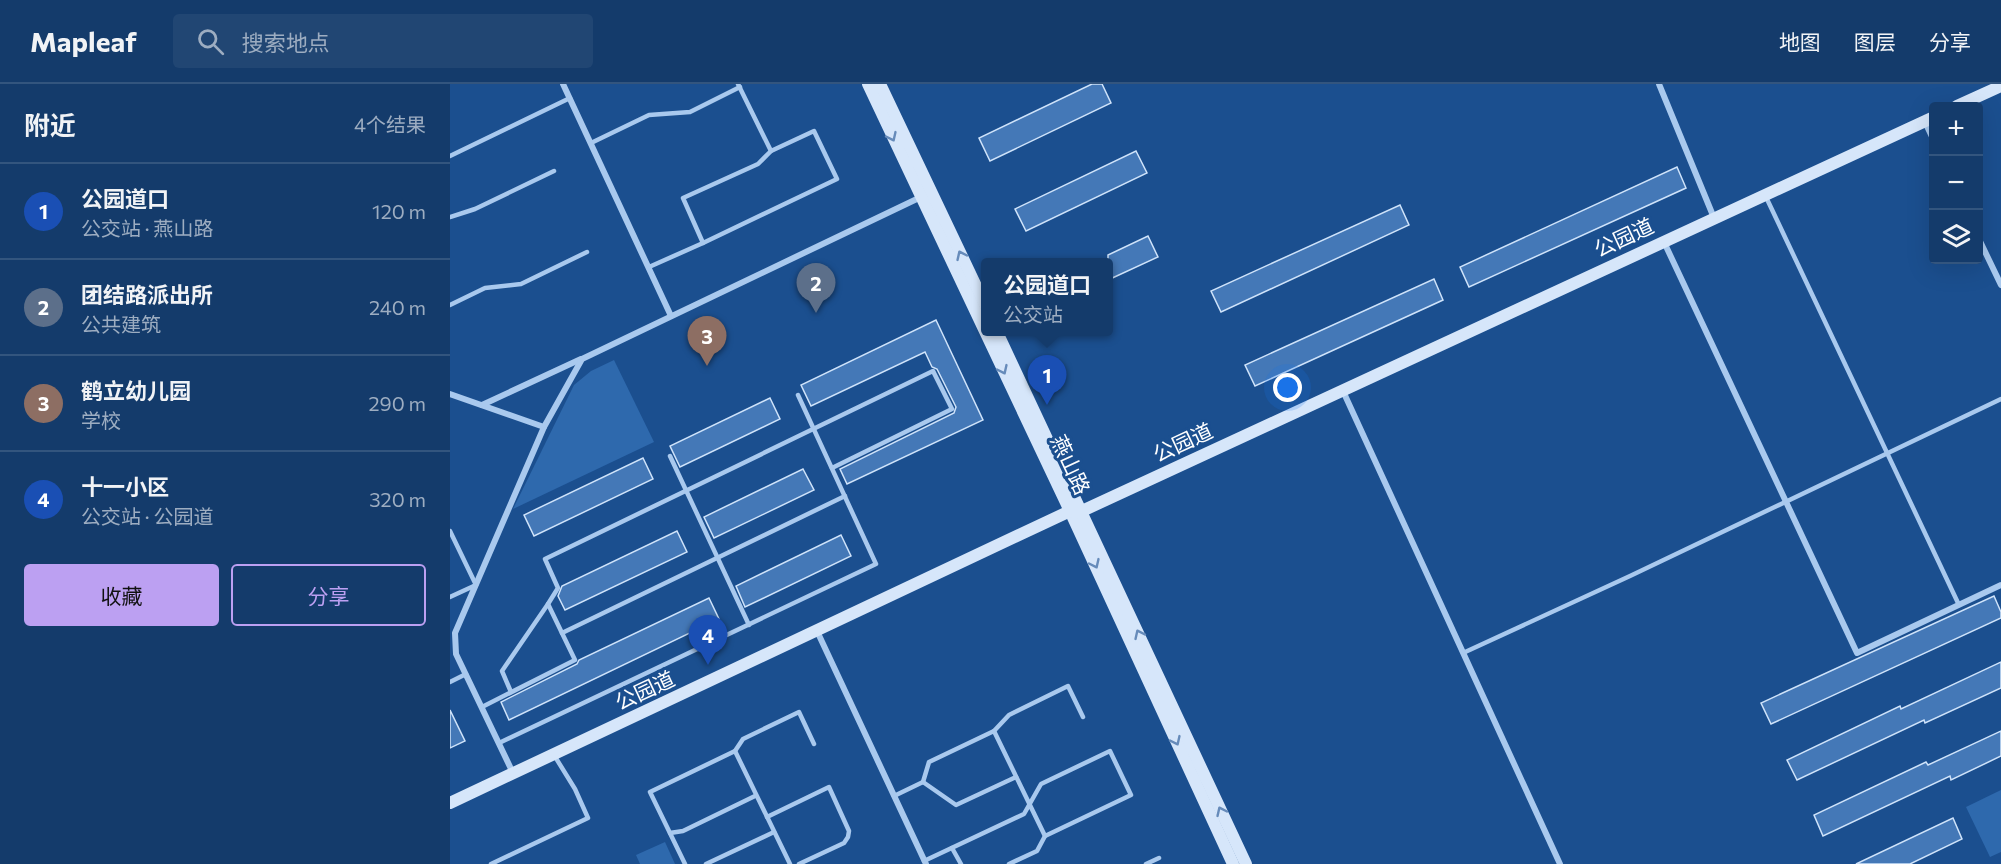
<!DOCTYPE html>
<html lang="zh">
<meta charset="utf-8">
<style>
body{margin:0;font-family:Commissioner,"Noto Sans SC",sans-serif;background:#214673;color:#f1f3f6}
.controls{position:absolute;right:18px;top:18px;display:grid;overflow:hidden;border-radius:6px;box-shadow:0 6px 24px #0002}
.controls button{width:54px;height:54px;display:grid;place-items:center;padding:0;border:0;border-bottom:2px solid #33557e;background:#143b6b;color:#f1f3f6;font:30px sans-serif}
.you{position:absolute;left:838px;top:304px;width:21px;height:21px;margin:-15px;border:4px solid #fff;border-radius:50%;background:#1a73e8;box-shadow:0 0 0 9px #1a73e833}
.badge{display:grid;place-items:center;width:39px;height:39px;border-radius:50%;background:#bca0f2;color:#fff;font-size:20px;font-weight:700}
.pin{position:absolute;translate:-50% -50px;filter:drop-shadow(0 2px 3px #0008)}
.pin::after{content:'';position:absolute;top:32px;width:21px;height:18px;background:inherit;clip-path:polygon(0 0,100% 0,50% 100%)}
.popup{position:absolute;left:531px;top:174px;width:132px;height:78px;box-sizing:border-box;display:grid;place-content:center;border-radius:6px;background:#143b6b;filter:drop-shadow(0 2px 4px #0005);font-size:20px;white-space:nowrap;color:#9dadc1}
.popup b{font-size:22px;color:#f1f3f6}
.popup::after{content:'';position:absolute;left:50%;top:100%;margin-left:-12px;border:12px solid transparent;border-top-color:#143b6b}
.list{margin:0;padding:0;list-style:none}
h2{display:flex;justify-content:space-between;align-items:center;height:78px;margin:0;padding:0 24px;font-size:26px}
h2 small{font-size:20px;font-weight:400;color:#9dadc1}
.list li{display:grid;grid-template-columns:39px 1fr auto;gap:18px;align-items:center;box-sizing:border-box;height:96px;padding:0 24px;border-top:2px solid #33557e}
.list b{display:block;font-size:22px;white-space:nowrap}
.list p{margin:0;font-size:20px;white-space:nowrap;color:#9dadc1}
.list em{font-size:20px;font-style:normal;color:#9dadc1}
.actions{display:flex;gap:12px;padding:18px 24px}
.actions a{flex:1;padding:14px 0;border:2px solid #bca0f2;border-radius:6px;text-align:center;font-size:21px;color:#bca0f2}
.actions .main{background:#bca0f2;color:#111}
.icon{flex:none;width:33px;height:33px;fill:none;stroke:currentColor;stroke-width:2;stroke-linecap:round;stroke-linejoin:round}
.map{position:relative;flex:none;width:1551px;height:780px;overflow:hidden}
header{display:flex;align-items:center;gap:36px;box-sizing:border-box;height:84px;padding:0 30px;background:#143b6b;border-bottom:2px solid #33557e}
header strong{font-size:28px}
nav{display:flex;gap:33px;margin-inline-start:auto;font-size:21px}
.search{width:420px;height:54px;background:#214673;display:flex;align-items:center;gap:15px;box-sizing:border-box;padding:0 21px;border-radius:6px;color:#9dadc1;font-size:22px}
main{display:flex}
aside{flex:1;background:#143b6b}
.map>svg:first-child{display:block}
.green{fill:#2e69ad}
.building{fill:#4478b7;stroke:#cfe3fa;stroke-width:1.5}
.lines{fill:none;stroke-linecap:round;stroke-linejoin:round}
.lane{stroke:#a9c9ee;stroke-width:4.5}
.street{stroke:#a9c9ee;stroke-width:6}
.secondary{stroke:#d6e6fa;stroke-width:12}
.oneway{stroke:#668bba}
.labels{text-anchor:middle;stroke-width:6;stroke-linejoin:round;paint-order:stroke}
.street-label{font-size:21px;fill:#fff;stroke:#1b4f8f}
</style>
<header>
<strong>Mapleaf</strong>
<div class="search"><svg class="icon" aria-label="search" viewBox="0 0 24 24"><circle cx="10" cy="10" r="6"/><path d="M15 15l6 6"/></svg>搜索地点</div>
<nav><a>地图</a><a>图层</a><a>分享</a></nav>
</header>
<main>
<aside>
<h2>附近<small>4个结果</small></h2>
<ul class="list">
<li><span class="badge" style="background:#1a4fb4">1</span><div><b>公园道口</b><p>公交站 · 燕山路</p></div><em>120 m</em></li>
<li><span class="badge" style="background:#5c6f8a">2</span><div><b>团结路派出所</b><p>公共建筑</p></div><em>240 m</em></li>
<li><span class="badge" style="background:#8d6e63">3</span><div><b>鹤立幼儿园</b><p>学校</p></div><em>290 m</em></li>
<li><span class="badge" style="background:#1a4fb4">4</span><div><b>十一小区</b><p>公交站 · 公园道</p></div><em>320 m</em></li>
</ul>
<div class="actions"><a class="main">收藏</a><a>分享</a></div>
</aside>
<div class="map">
<svg width="1551" height="780" viewBox="0 0 1551 780">
<rect width="100%" height="100%" fill="#1b4f8f"/>
<g class="green">
<polygon points="164,276 204,358 63,425 124,301 141,287"/>
<polygon points="1551,706 1551,768 1540,773 1516,723"/>
<polygon points="215,758 225,780 190,780 186,771"/>
</g>
<g class="building">
<polygon points="642,0 652,0 661,19 540,77 529,54"/>
<polygon points="686,67 697,89 576,147 565,125"/>
<polygon points="1227,83 1236,104 1019,203 1010,183"/>
<polygon points="950,121 959,141 771,228 761,207"/>
<polygon points="698,152 708,173 658,196 658,171"/>
<polygon points="984,195 993,216 805,302 795,281"/>
<polygon points="486,236 533,336 397,400 390,385 504,329 506,323 487,285 482,283 475,268 361,322 351,301"/>
<polygon points="320,314 330,335 230,383 220,362"/>
<polygon points="193,374 203,395 84,452 74,431"/>
<polygon points="353,385 364,406 264,454 254,433"/>
<polygon points="227,447 237,468 115,526 108,512 112,502"/>
<polygon points="391,451 401,472 295,523 286,502"/>
<polygon points="1544,512 1551,528 1551,534 1321,640 1311,619"/>
<polygon points="259,514 269,535 59,636 51,618 127,580 129,576"/>
<polygon points="1551,578 1551,604 1475,639 1474,636 1347,696 1337,676 1450,622 1451,625"/>
<polygon points="0,626 15,657 0,664"/>
<polygon points="1551,647 1551,672 1501,696 1500,692 1373,752 1364,731 1476,678 1478,681"/>
<polygon points="1503,734 1512,755 1460,780 1406,780"/>
</g>
<g class="lines">
<g class="lane">
<polyline points="141,59 199,31 240,28 290,3"/>
<polyline points="0,72 120,14"/>
<polyline points="1316,113 1509,521"/>
<polyline points="0,133 25,125 104,87"/>
<polyline points="253,159 387,95 364,47 321,67"/>
<polyline points="199,183 253,159 233,114 308,80 321,67 288,0"/>
<polyline points="0,221 35,204 71,200 137,168"/>
<polyline points="220,372 299,541"/>
<polyline points="0,447 26,501 0,513"/>
<polyline points="112,549 395,412"/>
<polyline points="1013,569 1180,492 1551,315"/>
<polyline points="0,598 16,590"/>
<polyline points="61,608 52,587 98,520"/>
<polyline points="32,623 125,576 98,520 108,504 95,475 483,287 502,325 382,384"/>
<polyline points="544,647 559,631 618,602 633,633"/>
<polyline points="49,659 426,480 348,311"/>
<polyline points="285,667 340,780"/>
<path d="M473,698L479,678L544,647C561,682 578,717 595,752L681,711L660,667L591,700L574,730L474,777"/>
<polyline points="444,712 473,698 506,721 566,693"/>
<polyline points="317,733 379,703 399,747 398,753 394,759 349,780"/>
<polyline points="220,749 233,747 305,712"/>
<polyline points="502,764 511,780"/>
<polyline points="41,780 138,734 125,705 104,671"/>
<polyline points="235,780 200,708 285,667 293,655 349,628 364,660"/>
<polyline points="256,780 324,748"/>
<polyline points="559,780 587,767 595,752"/>
<polyline points="696,780 709,774"/>
</g>
<g class="street">
<polyline points="113,0 221,232"/>
<polyline points="1209,0 1264,134"/>
<polyline points="1475,38 1484,57"/>
<polyline points="1528,153 1551,201"/>
<polyline points="1214,158 1407,569 1551,501"/>
<polyline points="893,307 1110,780"/>
<polyline points="0,310 94,343"/>
<polyline points="32,321 131,275"/>
<polyline points="367,547 476,780"/>
<polyline points="63,689 6,570 5,549 94,343 132,275 471,113"/>
</g>
<g class="secondary">
<polyline points="418,0 620,427 783,780"/>
<polyline points="430,0 536,223"/>
<polyline points="1507,22 1551,2"/>
<polyline points="547,248 796,780"/>
<polyline points="0,719 620,427 632,427 1484,33"/>
</g>
</g>
<defs><path id="oneway-chevron" d="M-2-3.5L2.5 0L-2 3.5" fill="none" stroke-width="1.6" stroke-linecap="round" stroke-linejoin="round" transform="scale(1.5)"/></defs>
<g class="oneway">
<use href="#oneway-chevron" transform="translate(442 53) rotate(65)"/>
<use href="#oneway-chevron" transform="translate(511 171) rotate(-115)"/>
<use href="#oneway-chevron" transform="translate(553 286) rotate(65)"/>
<use href="#oneway-chevron" transform="translate(645 480) rotate(65)"/>
<use href="#oneway-chevron" transform="translate(689 550) rotate(-115)"/>
<use href="#oneway-chevron" transform="translate(726 657) rotate(65)"/>
<use href="#oneway-chevron" transform="translate(771 727) rotate(-115)"/>
</g>
<g class="labels">
<g class="street-label">
<text transform="translate(1174 154) rotate(-25)" y="7">公园道</text>
<text transform="translate(733 359) rotate(-25)" y="7">公园道</text>
<text transform="translate(620 381) rotate(65)" y="7">燕山路</text>
<text transform="translate(195 607) rotate(-25)" y="7">公园道</text>
</g>
</g>
</svg>
<div class="controls">
<button>+</button>
<button>−</button>
<button><svg class="icon" aria-label="layers" viewBox="0 0 24 24"><path d="M12 4l9 5-9 5-9-5zM3 14l9 5 9-5"/></svg></button>
</div>
<div class="you"></div>
<div class="pin badge" style="left:597px;top:321px;background:#1a4fb4">1</div>
<div class="popup"><b>公园道口</b>公交站</div>
<div class="pin badge" style="left:366px;top:229px;background:#5c6f8a">2</div>
<div class="pin badge" style="left:257px;top:282px;background:#8d6e63">3</div>
<div class="pin badge" style="left:258px;top:581px;background:#1a4fb4">4</div>
</div>
</main>
